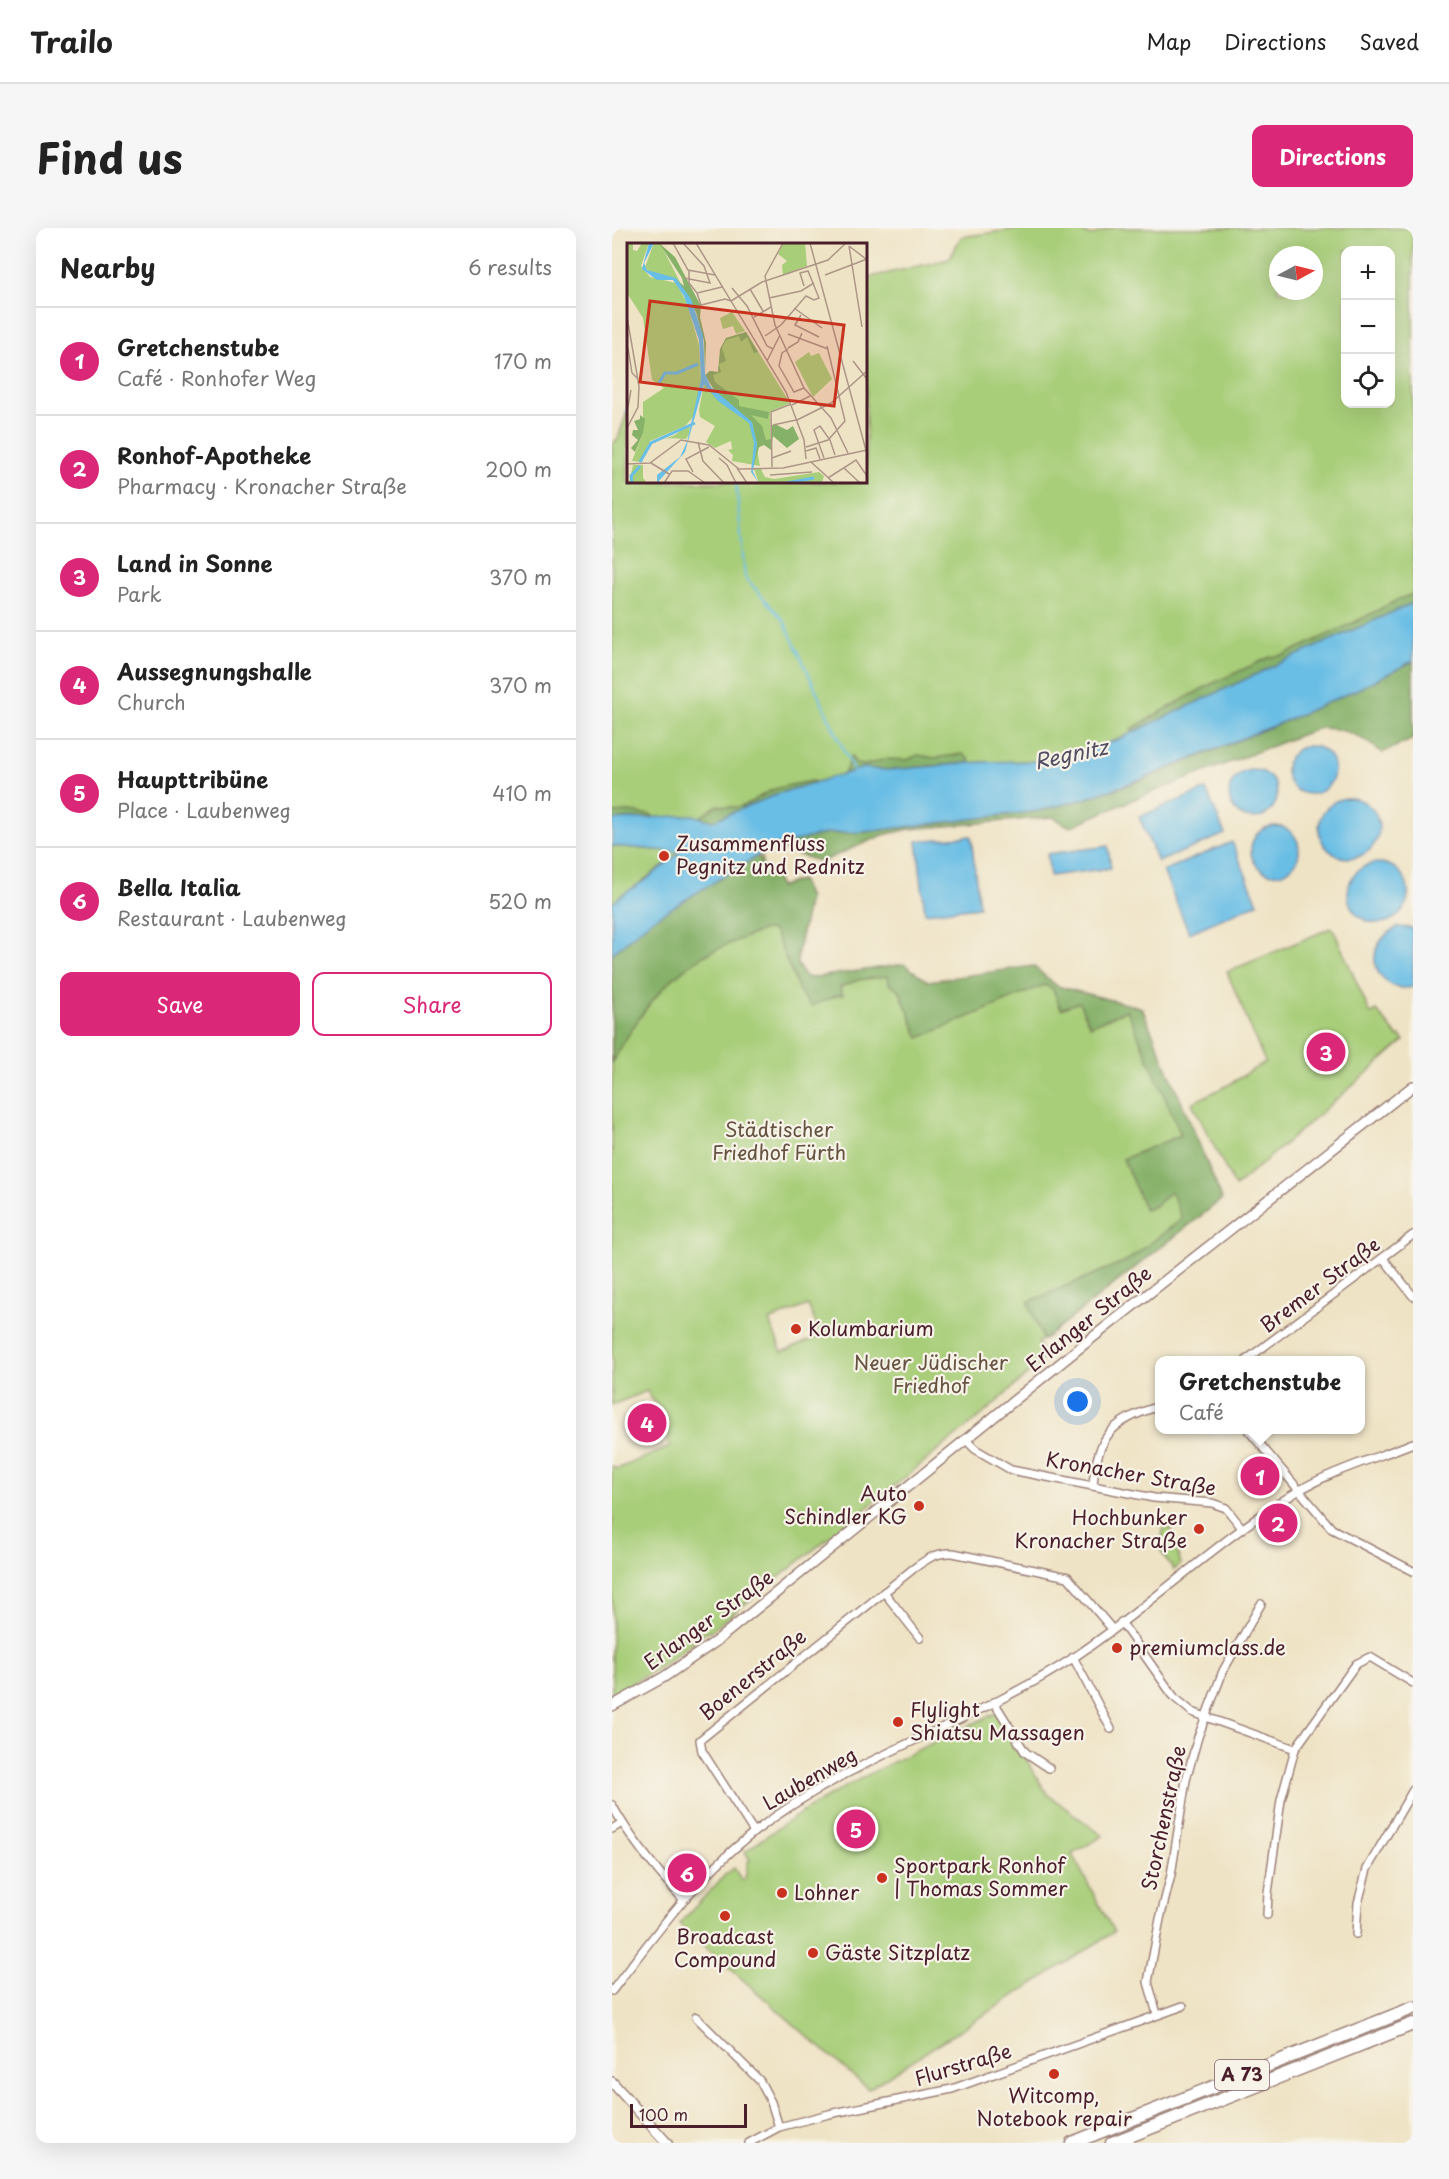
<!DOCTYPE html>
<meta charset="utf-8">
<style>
body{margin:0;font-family:"Playpen Sans",sans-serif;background:#f6f6f6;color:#222}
.controls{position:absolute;right:18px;top:18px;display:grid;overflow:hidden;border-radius:12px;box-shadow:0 6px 24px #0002}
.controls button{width:54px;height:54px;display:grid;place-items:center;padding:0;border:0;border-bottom:2px solid #e0e0e0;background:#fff;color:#222;font:30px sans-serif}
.compass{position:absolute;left:657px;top:18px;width:54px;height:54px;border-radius:50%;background:#fff;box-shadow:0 6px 24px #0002;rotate:83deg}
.scale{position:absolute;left:18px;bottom:15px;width:117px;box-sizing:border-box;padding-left:6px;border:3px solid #4a1f2b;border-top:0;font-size:16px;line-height:21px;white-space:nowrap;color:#4a1f2b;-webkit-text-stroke:4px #f7f3e8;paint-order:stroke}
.you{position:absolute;left:466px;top:1174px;width:21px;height:21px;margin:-15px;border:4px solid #fff;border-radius:50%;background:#1a73e8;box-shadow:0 0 0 9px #1a73e833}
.badge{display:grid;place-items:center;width:39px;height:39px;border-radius:50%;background:#db2777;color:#fff;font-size:20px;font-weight:700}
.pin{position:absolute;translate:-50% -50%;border:3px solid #fff;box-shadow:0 2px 6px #0006}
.popup{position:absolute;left:543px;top:1128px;width:210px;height:78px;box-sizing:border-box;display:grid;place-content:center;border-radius:12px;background:#fff;filter:drop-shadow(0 2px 4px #0005);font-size:20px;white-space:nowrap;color:#767676}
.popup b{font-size:22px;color:#222}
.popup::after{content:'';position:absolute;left:50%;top:100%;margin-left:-12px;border:12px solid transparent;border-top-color:#fff}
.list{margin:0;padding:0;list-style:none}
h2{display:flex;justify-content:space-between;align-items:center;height:78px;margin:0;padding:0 24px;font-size:26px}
h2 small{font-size:20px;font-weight:400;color:#767676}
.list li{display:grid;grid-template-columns:39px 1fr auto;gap:18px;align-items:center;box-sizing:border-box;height:108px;padding:0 24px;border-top:2px solid #e0e0e0}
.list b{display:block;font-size:22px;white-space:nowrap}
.list p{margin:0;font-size:20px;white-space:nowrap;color:#767676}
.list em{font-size:20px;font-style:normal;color:#767676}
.actions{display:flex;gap:12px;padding:18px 24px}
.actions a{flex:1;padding:14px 0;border:2px solid #db2777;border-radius:12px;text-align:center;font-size:21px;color:#db2777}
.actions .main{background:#db2777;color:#fff}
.icon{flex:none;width:33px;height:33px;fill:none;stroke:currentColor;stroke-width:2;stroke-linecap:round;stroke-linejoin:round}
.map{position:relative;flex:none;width:801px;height:1915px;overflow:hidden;border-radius:12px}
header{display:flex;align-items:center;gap:36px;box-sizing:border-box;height:84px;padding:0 30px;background:#fff;border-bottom:2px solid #e0e0e0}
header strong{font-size:28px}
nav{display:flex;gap:33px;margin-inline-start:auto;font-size:21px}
.intro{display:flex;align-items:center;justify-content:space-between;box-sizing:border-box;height:144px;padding:0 36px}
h1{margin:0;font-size:42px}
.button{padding:15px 27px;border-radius:12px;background:#db2777;color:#fff;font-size:21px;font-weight:700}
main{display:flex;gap:36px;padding:0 36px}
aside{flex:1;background:#fff;border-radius:12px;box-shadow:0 6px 24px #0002}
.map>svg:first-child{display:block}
.green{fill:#a8ce79;stroke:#797652;stroke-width:1.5;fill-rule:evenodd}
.forest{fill:#86b169;stroke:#68684a;stroke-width:1.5}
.water{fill:#69bee5;stroke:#5a6e88;stroke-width:1.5}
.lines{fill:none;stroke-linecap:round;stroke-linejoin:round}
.stream{stroke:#69bee5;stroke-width:2}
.street-casing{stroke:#9c8178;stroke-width:10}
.secondary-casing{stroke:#9c8178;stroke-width:12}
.highway-casing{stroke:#9c8178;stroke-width:15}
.street{stroke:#fff;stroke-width:7}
.secondary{stroke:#fff;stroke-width:9}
.highway{stroke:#fff;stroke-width:12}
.poi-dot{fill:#c8321e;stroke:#f7f3e8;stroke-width:2}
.labels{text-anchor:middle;stroke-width:4.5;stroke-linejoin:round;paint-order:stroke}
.shield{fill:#f7f3e8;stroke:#7e5f64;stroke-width:1.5}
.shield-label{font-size:18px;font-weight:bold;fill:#4a1f2b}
.poi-label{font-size:20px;fill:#4a1f2b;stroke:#f7f3e8;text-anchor:start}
.park-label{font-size:20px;fill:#665442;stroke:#f7f3e8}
.street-label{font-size:20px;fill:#4a1f2b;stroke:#f7f3e8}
.water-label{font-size:21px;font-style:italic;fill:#534f63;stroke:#f7f3e8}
.inset-river{fill:none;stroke:#69bee5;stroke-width:3}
.inset-road{fill:none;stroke:#ad9587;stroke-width:1.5}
.view{fill:#c8321e;fill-opacity:0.15;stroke:#c8321e;stroke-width:3}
.inset-edge{fill:none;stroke:#4a1f2b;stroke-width:3}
</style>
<header>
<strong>Trailo</strong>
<nav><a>Map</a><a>Directions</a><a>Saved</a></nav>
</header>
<div class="intro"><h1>Find us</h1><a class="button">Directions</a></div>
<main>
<aside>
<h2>Nearby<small>6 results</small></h2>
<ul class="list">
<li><span class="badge">1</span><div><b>Gretchenstube</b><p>Café · Ronhofer Weg</p></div><em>170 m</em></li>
<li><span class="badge">2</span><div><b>Ronhof-Apotheke</b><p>Pharmacy · Kronacher Straße</p></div><em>200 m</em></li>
<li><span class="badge">3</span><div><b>Land in Sonne</b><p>Park</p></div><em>370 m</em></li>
<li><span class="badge">4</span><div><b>Aussegnungshalle</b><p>Church</p></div><em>370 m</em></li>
<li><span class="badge">5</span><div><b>Haupttribüne</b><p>Place · Laubenweg</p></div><em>410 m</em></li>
<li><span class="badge">6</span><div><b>Bella Italia</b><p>Restaurant · Laubenweg</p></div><em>520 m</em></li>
</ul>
<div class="actions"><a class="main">Save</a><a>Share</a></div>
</aside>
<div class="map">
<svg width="801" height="1915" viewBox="0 0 801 1915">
<rect width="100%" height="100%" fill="#f7f3e8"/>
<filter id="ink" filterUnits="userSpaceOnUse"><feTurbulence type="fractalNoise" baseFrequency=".0167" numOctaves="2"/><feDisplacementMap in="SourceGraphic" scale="12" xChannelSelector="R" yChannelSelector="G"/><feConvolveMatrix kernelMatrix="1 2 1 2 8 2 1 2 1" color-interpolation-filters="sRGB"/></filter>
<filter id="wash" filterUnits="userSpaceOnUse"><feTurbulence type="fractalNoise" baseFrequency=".008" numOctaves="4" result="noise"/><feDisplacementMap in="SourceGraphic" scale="24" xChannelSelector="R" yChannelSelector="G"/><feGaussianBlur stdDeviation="1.35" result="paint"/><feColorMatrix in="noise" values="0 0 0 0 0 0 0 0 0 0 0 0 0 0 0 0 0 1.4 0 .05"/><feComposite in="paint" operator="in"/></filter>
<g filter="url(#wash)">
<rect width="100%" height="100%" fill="#efe3c5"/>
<g class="green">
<path d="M464,0L478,8L499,0H801V375L672,433L509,510L476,523L428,533L370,534L275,542L100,594L0,592V217L6,210L16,181V254H254V50L337,31L349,9L405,1ZM734,22H778V176H734ZM666,27H702V63H666Z"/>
<polygon points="0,618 69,624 0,676"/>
<path d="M150,628V641L169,658L189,652L197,670L186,723L185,736L192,748L199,750L281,743L308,807L431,754L467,774L521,777L530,780L610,971L433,1111L426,1114L432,1131L426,1133L427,1136L370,1187L281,1259L100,1402L92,1405L53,1436L0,1467V1238L5,1241L58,1219C53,1206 55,1190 46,1178C41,1172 38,1170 35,1163L0,1177V726L38,693L116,645ZM196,1077L209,1108L170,1124L157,1093Z"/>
<polygon points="719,700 722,703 758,785 760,786 765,783 786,809 788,808 792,813 623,959 580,875 618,856 653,834 615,744"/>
<polygon points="558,1299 569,1336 562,1342 549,1324 551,1301"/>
<path d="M386,1484L435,1566L491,1608L460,1626L502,1704L256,1861L67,1696L113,1647L122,1640L130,1653L133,1651L136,1634L138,1632L133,1624C210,1564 299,1525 386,1484Z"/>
</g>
<g class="forest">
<polygon points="801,366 801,376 521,504 519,501 595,458 658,429 672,427 745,393 787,371"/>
<path d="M801,433V511L770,525C749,508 735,500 707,500L520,572L458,599L441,589L298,601L271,607L209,634L160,618L216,605L252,604L427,583L472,571L530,552L678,491L746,461Z"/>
<polygon points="351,526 358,532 355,535 275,542 251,540 232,547 239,528 244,536 253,537 274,531 295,532 306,527 322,530"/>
<path d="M200,553L206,556L100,594L88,589L105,577C134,583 134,575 158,563C170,557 187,556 200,553Z"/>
<polygon points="16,584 40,587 41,590 0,592 0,585"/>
<path d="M145,628L154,645L163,646L167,659L189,652L197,670L186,723L185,736L192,748L199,750L292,736L316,753L421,738L445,758L530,780L610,971L431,1112L416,1074L516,1032L570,991L559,963L543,978L533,982L511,931L569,907L515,782L478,798L467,774L449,781L441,761L432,757L307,810L288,764L283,759L277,756L276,748L247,752L228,759L231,767H227L199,778L188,765L163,705L159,702H152C132,710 111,717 92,728C50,751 21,795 0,836V726L38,692Z"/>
</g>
<g class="water">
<polygon points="801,375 801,433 746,461 678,491 530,551 472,571 426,583 252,604 216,605 160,619 38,693 0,726 0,676 8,668 35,651 68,624 0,618 0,592 81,587 100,593 168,565 251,540 275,542 370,534 428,533 476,523 509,510 672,433"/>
<circle cx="698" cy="542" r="24"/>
<circle cx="641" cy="566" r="24"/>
<polygon points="594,561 613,606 546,634 527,589"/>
<circle cx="737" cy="600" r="30"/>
<circle cx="663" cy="622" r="24"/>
<polygon points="359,608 367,679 313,685 305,613"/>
<polygon points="620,614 646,675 577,705 551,643"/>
<polygon points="496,618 499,640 438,648 435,626"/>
<circle cx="766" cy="665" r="30"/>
<path d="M786,699L801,700V759C764,767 745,719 786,699Z"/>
</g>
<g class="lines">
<g class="stream">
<polyline points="13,182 16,184"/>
<polyline points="124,254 133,349 172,393 242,544"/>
</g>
</g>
</g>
<g filter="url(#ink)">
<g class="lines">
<defs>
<g id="street">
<polyline points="771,1030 801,1068"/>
<polyline points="634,1132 801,1007"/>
<polyline points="636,1202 720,1301 801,1343"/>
<polyline points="355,1213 363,1221 399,1242 542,1270 600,1275 614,1280 630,1300"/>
<path d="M481,1257C485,1207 501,1192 548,1178"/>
<polyline points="272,1364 308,1410"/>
<polyline points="509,1394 562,1469 580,1484 683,1521"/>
<polyline points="461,1429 499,1501"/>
<polyline points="382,1474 413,1524 437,1540"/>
<path d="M0,1577C19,1612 44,1642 71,1671"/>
<polyline points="0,1601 10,1595"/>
<path d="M142,1604L90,1523L88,1512L301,1341C315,1331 324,1324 341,1325L456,1349L500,1401"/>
<polyline points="655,1687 656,1665 669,1572 683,1521 744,1436 758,1429 801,1455"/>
<polyline points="744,1706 746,1675 755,1641 801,1562"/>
<path d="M0,1763C43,1706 84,1650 141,1605C237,1529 359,1497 461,1430C538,1379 604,1313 683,1265C716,1244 764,1230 801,1215"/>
<polyline points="545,1786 536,1754 548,1691 559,1647 574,1552 586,1509 611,1443 649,1376"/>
<polyline points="84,1789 148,1853 159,1874 167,1899"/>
<polyline points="137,1915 167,1899 217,1886 340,1861 571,1778"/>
</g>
<g id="secondary">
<polyline points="0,1478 52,1449 103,1414 466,1121 801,858"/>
<polyline points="0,1854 55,1915"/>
</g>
<g id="highway">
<polyline points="460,1915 801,1780"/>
<polyline points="500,1915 801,1796"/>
</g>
</defs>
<use href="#street" class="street-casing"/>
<use href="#secondary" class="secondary-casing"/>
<use href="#highway" class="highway-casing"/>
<use href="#street" class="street"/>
<use href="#secondary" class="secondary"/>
<use href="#highway" class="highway"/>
</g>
</g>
<g class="poi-dot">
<circle cx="52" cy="628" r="6"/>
<circle cx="184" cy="1101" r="6"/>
<circle cx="307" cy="1278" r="6"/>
<circle cx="587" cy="1301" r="6"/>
<circle cx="505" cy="1420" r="6"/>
<circle cx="286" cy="1494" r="6"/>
<circle cx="270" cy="1650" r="6"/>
<circle cx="170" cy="1665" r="6"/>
<circle cx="113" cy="1688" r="6"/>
<circle cx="201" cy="1725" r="6"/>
<circle cx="442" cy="1846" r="6"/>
</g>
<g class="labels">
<rect class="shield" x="603" y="1832" width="54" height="30" rx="4.5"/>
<g class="shield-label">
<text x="630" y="1853">A 73</text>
</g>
<g class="poi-label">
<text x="64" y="623">Zusammenfluss<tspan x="64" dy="23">Pegnitz und Rednitz</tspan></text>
<text x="196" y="1108">Kolumbarium</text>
<text x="295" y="1273" text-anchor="end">Auto<tspan x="295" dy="23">Schindler KG</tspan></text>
<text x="575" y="1297" text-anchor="end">Hochbunker<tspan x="575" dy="23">Kronacher Straße</tspan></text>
<text x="517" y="1427">premiumclass.de</text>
<text x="298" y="1489">Flylight<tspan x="298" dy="23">Shiatsu Massagen</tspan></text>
<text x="282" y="1645">Sportpark Ronhof<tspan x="282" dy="23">| Thomas Sommer</tspan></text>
<text x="182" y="1672">Lohner</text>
<text x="113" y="1716" text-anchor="middle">Broadcast<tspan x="113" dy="23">Compound</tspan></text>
<text x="213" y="1732">Gäste Sitzplatz</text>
<text x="442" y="1875" text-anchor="middle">Witcomp,<tspan x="442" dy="23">Notebook repair</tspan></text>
</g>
<g class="park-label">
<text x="167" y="909">Städtischer<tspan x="167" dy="23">Friedhof Fürth</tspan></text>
<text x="319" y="1142">Neuer Jüdischer<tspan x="319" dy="23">Friedhof</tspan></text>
</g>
<g class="street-label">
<text transform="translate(708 1057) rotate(-37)" y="7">Bremer Straße</text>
<text transform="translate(477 1091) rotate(-39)" y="7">Erlanger Straße</text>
<text transform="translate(519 1246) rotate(10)" y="7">Kronacher Straße</text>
<text transform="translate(97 1392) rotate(-36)" y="7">Erlanger Straße</text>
<text transform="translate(141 1447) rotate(-39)" y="7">Boenerstraße</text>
<text transform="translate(198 1551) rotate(-30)" y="7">Laubenweg</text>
<text transform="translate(552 1590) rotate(-78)" y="7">Storchenstraße</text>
<text transform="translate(351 1837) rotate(-17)" y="7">Flurstraße</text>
</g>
<g class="water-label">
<text transform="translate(459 527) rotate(-12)" y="7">Regnitz</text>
</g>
</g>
<g transform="translate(15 15)">
<rect width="240" height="240" fill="#efe3c5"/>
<path d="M0,0H6V7L10,8L15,0H22L14,23L23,34L49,40L60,60L72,102L74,136L68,172L58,183H63L62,191L59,196L40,195L25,201L48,192L57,185L58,183L23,198L15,219L5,218L16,190V159L37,145L25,137L16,75L0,50ZM27,0H33L53,39L24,31L18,24ZM156,0H178L180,23L156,32L155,22L160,18L151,11ZM105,69L118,88L109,91L106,83L96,86L93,75ZM119,89L163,160L143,169L144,196L130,206L133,223L105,218L106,212L101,207L105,206L104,198L88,205L79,199L88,183L73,174L72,167L77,140L96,161L79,132L83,128L91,129L92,120L98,118L95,105L99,95ZM182,109L184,113L192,110L205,136L186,154L168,119ZM6,222H16V235L20,240H2ZM127,226H134L138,234L147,236L192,229L197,233L195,240H132Z" fill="#a8ce79"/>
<path d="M32,0L48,14L74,63L73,74L79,100L78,131L77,98L69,69L50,37L57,43L55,35ZM119,89L131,109L127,110L120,94L114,99L112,93L99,97L95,105L99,118L92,121L94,129L86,132L88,139L112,157V163L142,169L141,176L124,172L135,183L139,197L144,196V182H150L160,187L166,183L172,196L160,205L146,193L144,207L137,202L132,204L127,222L130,201L125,179L92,155L78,132L83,128L91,129L93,106L99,95ZM13,172L18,176L16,190L8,209L4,205L11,197L5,192L6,187H11L7,178L13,176Z" fill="#86b169"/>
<path d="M22,0H27L17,20L20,27L49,35L64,56L76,92L78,131L84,144L125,179L130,201L126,229L132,240L124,229L127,200L122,180L91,158L77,141L58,209L30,240V232L53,214L60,199L74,136L72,97L57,53L46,37H30L15,26Z" fill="#69bee5"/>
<path class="inset-river" d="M32,140L38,130H50L71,121M13,219L24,200L68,180M5,240L4,233L13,223M159,240L187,235"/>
<path class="inset-road" d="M46,0L61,27L88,32M56,0L77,23L83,40L57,35M69,0L159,149L177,197L179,216M156,0L138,33L148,82L177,145L204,175L221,210M183,0L240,211M222,3L235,84M222,3L239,16M62,28V40L70,50M198,32L240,16M95,44L70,50L74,62L98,56L104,58M105,45L120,63L140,103L146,106M123,46L136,68M142,55L174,48L187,40M104,58L135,39L201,17L219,0M167,65L195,85M174,72L168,82L192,94M0,74L12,143L11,164L0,185M127,74L144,64M161,91L201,106M138,93L154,82L179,53L187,57L192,55L181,28L173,30L177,43M1,105L5,130L11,136M161,105L171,99L175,90M161,106L155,110L152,123L167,149L177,145M140,118L153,92M226,118L240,136M165,162L183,153M0,169L4,147M170,177L204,160L240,128M146,182L169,177M71,199L76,218L97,240M179,204L201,197L218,178L200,103M179,208L189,205L193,216M92,215L100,222L109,240M145,215L164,208M197,215L187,187L193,183L203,197L208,212M184,219L207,240M24,220L42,231M0,221L23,220L54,197L82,202L112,226L156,225L240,207M145,224L144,169L164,161M110,225L120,240M217,225L233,240M66,229L59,216L82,204M143,232L185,229M201,235L229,217L240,233M37,240L45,228H61L78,240"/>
<path class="view" d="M23,58L217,82L207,163L13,139Z"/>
<rect width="240" height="240" class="inset-edge"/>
</g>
</svg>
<div class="controls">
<button>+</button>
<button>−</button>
<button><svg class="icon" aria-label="locate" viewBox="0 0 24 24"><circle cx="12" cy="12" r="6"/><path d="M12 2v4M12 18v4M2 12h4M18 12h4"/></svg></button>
</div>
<svg class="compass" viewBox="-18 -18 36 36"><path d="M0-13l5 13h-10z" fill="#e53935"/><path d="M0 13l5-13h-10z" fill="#767676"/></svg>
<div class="scale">100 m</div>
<div class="you"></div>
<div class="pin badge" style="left:648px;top:1248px">1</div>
<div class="popup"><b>Gretchenstube</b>Café</div>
<div class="pin badge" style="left:666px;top:1295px">2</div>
<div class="pin badge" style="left:714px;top:824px">3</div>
<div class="pin badge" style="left:35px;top:1195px">4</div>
<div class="pin badge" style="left:244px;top:1601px">5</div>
<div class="pin badge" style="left:75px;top:1645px">6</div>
</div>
</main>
